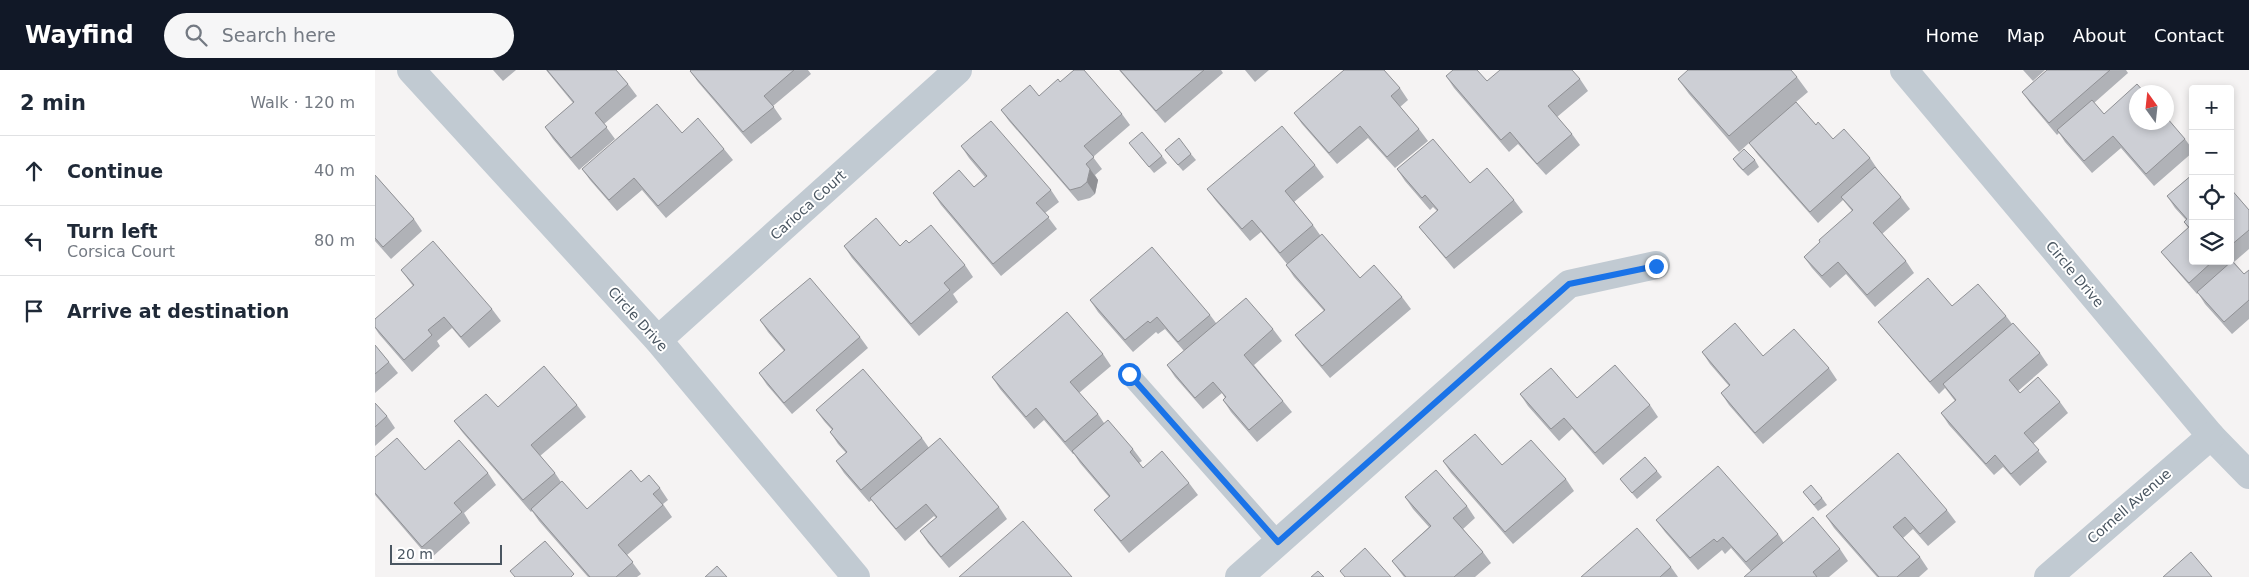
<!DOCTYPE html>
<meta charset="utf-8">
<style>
body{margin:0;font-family:"DejaVu Sans",sans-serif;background:#f6f6f7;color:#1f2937}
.controls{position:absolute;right:15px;top:15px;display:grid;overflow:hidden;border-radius:5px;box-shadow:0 2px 8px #0003}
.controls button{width:45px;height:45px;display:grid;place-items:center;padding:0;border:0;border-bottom:1px solid #e0e1e3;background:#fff;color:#1f2937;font:25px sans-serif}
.compass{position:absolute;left:1754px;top:15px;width:45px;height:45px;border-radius:50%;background:#fff;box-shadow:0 2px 8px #0003;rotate:345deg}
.scale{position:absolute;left:15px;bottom:12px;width:112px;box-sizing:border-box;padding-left:5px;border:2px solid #4a5661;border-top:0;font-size:14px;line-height:18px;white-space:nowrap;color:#4a5661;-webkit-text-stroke:4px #fff;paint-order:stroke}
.stop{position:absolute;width:15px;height:15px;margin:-11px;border:4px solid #1a73e8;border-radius:50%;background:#fff}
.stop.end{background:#1a73e8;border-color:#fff;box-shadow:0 1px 5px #0008}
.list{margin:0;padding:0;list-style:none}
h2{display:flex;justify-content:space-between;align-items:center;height:65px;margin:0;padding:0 20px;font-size:21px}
h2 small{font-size:16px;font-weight:400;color:#747a83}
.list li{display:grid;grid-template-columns:32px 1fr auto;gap:15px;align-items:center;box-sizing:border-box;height:70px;padding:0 20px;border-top:1px solid #e0e1e3}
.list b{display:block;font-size:19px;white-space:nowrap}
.list p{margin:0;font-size:16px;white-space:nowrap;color:#747a83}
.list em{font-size:16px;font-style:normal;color:#747a83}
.icon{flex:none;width:28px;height:28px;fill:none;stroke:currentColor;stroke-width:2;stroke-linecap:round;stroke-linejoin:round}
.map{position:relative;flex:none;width:1874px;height:507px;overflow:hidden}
header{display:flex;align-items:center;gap:30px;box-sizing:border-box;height:70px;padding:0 25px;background:#111827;color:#fff}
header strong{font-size:24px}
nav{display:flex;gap:28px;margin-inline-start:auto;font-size:18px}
.search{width:350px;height:45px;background:#f6f6f7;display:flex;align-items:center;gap:12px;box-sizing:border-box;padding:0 18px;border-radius:28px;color:#747a83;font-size:19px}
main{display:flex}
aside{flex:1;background:#fff}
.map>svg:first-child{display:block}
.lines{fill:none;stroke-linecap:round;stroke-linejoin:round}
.service{stroke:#c1cad2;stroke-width:20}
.minor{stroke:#c1cad2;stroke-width:28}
.wall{fill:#b0b2b7}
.shaded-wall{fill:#909195}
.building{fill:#cdcfd5;stroke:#909195}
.route{stroke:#1a73e8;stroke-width:6}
.labels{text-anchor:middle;stroke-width:4;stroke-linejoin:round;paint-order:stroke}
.street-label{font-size:14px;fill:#4a5661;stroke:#fff}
</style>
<header>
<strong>Wayfind</strong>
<div class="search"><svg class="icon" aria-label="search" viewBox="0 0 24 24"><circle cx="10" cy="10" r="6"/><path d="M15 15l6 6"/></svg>Search here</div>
<nav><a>Home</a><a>Map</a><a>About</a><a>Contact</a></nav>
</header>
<main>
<aside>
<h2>2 min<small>Walk · 120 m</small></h2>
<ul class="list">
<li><svg class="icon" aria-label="ahead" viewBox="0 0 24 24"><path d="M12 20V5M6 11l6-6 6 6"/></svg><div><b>Continue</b></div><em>40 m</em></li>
<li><svg class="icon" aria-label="left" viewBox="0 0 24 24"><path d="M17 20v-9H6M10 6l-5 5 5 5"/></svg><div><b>Turn left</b><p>Corsica Court</p></div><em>80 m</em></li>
<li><svg class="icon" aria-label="arrive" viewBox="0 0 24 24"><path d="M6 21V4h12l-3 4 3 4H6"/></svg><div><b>Arrive at destination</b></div></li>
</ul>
</aside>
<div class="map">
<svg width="1874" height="507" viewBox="0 0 1874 507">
<rect width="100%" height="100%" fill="#f5f3f3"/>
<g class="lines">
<polyline class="service" points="754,304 903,472"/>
<g class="minor">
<polyline points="36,0 283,270 481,507"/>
<polyline points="1529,0 1836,366 1874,405"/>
<polyline points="283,270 583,0"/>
<polyline points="864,507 1194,214 1281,195"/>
<polyline points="1673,507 1836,366"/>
</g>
</g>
<g class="wall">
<polygon points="118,0 141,0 128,11"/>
<polygon points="171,0 241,0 253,14 262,26 229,54 240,69 204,100 178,69 170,57 198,33"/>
<polygon points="316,0 433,0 436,4 398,36 407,49 376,74 323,12 315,1"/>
<polygon points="744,0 846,0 848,3 790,53"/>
<polygon points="870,0 894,0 880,12"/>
<polygon points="1648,0 1670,0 1658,11"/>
<polygon points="1672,0 1751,0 1753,3 1719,33 1729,44 1810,69 1818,80 1818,82 1779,116 1746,78 1717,103 1690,72 1684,63 1682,65 1655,33 1647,22"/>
<polygon points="1071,6 1112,11 1205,9 1213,21 1182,47 1197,64 1205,75 1171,105 1143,74 1134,82 1079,18"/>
<polygon points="1422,7 1433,22 1421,32 1441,55 1458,69 1495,88 1503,100 1502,100 1526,127 1535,139 1507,164 1531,191 1539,203 1500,237 1471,204 1455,218 1437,198 1429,187 1445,172 1477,141 1468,130 1443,153 1383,85 1374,73 1411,40 1364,82 1314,24 1303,9"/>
<polygon points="685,12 747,44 755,55 718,87 727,99 720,105 723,110 720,124 715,128 703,131 634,51 626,40 664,26"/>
<polygon points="1025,18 1033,30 1025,37 1044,59 1053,71 1020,98 993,68 962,94 927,54 919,43"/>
<polygon points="307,63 349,79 358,90 291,148 267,120 242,141 215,110 207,99"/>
<polygon points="754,73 787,86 792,93 779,103"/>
<polygon points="586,76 676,120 684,132 670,143 682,159 626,206 566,135 558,123 599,117 610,107 594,88"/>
<polygon points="790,80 816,84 821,90 808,101"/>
<polygon points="1358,89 1380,90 1384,97 1373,106 1363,96"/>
<polygon points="940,95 949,107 919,132 938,155 945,165 985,208 1027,227 1036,239 955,308 929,277 920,265 949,241 919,207 911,195 912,194 886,162 875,171 841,131 832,119"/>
<polygon points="1022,99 1095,113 1139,130 1148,142 1079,199 1053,168 1044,157 1062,141 1058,137 1055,140 1030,111"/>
<polygon points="1818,104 1818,191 1855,191 1855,118 1874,140 1874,179 1859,192 1869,204 1874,200 1874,249 1857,264 1830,234 1823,223 1822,224 1795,193 1786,182 1813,158 1809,152 1811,150 1800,138 1792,126"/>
<polygon points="0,105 39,149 47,161 16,189 0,171"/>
<polygon points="534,173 590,195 598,207 578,224 583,232 544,266 477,188 469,176 525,176"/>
<polygon points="26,200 117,239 126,251 94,278 77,258 62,271 65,276 37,302 4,264 0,258 0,249 38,216"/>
<polygon points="715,230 835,245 841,253 898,259 907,271 879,295 908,331 917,342 882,372 856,342 848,330 850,328 847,323 828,339 800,307 792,295 809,281 790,259 783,264 781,262 758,282 723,242"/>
<polygon points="1577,236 1631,246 1637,254 1665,283 1673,295 1643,321 1645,323 1685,332 1693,343 1658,374 1672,392 1645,416 1628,397 1619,405 1574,355 1566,343 1580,331 1570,318 1564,324 1512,263 1503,252"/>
<polygon points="385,250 485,267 493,278 417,344 392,315 384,303 409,281 393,262"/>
<polygon points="0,275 14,292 23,303 0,323"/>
<polygon points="1327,282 1388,286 1454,298 1462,310 1388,374 1354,335 1346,323 1354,316 1335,294"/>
<polygon points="728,284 736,296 704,323 723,344 729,353 758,379 767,391 764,393 768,398 814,413 823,425 754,483 728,451 719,440 734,427 705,393 699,384 698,384 669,350 659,359 625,319 617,307"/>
<polygon points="1145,324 1275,335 1283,347 1228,395 1197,359 1184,371 1153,336"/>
<polygon points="0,333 12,346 20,358 0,376"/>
<polygon points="202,335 211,347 165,386 180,403 186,412 212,439 266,412 285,418 293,430 288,434 297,447 252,485 266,504 262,507 213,507 164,451 157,441 156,442 88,363 79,351 123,337"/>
<polygon points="441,340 547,368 554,378 624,437 632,449 574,498 553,473 545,461 561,448 559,446 530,471 503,439 497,430 494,432 469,403 461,391 471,383 463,374 455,362 457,360 449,351"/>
<polygon points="0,387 50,400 113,403 121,415 89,443 95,453 55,489 0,425"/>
<polygon points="1068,391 1127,395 1191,409 1199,421 1138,474 1076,403"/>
<polygon points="1282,401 1287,407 1262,429 1245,409"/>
<polygon points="1428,422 1447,428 1452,435 1443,441"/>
<polygon points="1030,427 1092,436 1100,448 1088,459 1108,482 1116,493 1100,507 1029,507 1017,491 1054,457 1038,439"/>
<polygon points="1572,440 1581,452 1553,476 1538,459 1528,468 1545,487 1553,499 1544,507 1502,507 1459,458 1451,446"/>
<polygon points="1281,450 1403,464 1409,473 1465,479 1473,491 1454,507 1369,507 1376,501 1356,478 1350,484 1347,480 1323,500 1290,462"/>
<polygon points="1296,497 1303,507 1206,507"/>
</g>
<polygon class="shaded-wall" points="715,99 723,110 720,124 712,112"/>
<g class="building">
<polygon points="172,0 241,0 253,14 220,43 232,57 196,88 170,57 199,32"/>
<polygon points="316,0 419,0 389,26 399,37 368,62 315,1"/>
<polygon points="699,0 709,0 747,44 709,76 719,87 711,94 715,99 712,112 706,117 695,120 626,40 655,15 664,26 683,9 685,12"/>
<polygon points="745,0 829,0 781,41"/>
<polygon points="969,0 1009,0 1025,18 1016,26 1044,59 1012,87 985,56 954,83 919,43"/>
<polygon points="1078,0 1102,0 1112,11 1125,0 1197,0 1205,9 1173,36 1197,64 1162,94 1135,62 1126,70 1071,6"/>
<polygon points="1313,0 1416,0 1422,7 1354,66 1303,9"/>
<polygon points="1672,0 1735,0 1674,53 1647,22"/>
<polygon points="1762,14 1769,22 1762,22 1762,52 1792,52 1792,48 1810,69 1771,104 1738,66 1709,91 1682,60 1717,30 1729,44"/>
<polygon points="1421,32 1441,55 1443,52 1458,69 1469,59 1495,88 1435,142 1374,73"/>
<polygon points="282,34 307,63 323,48 349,79 283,136 259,108 234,130 207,99"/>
<polygon points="616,51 676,120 661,133 674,147 618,194 558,123 584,100 599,117 612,106 586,76"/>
<polygon points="907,56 940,95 910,121 938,155 905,183 877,150 867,159 832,119"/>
<polygon points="767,62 787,86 774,97 754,73"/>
<polygon points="804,68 816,84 803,95 790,80"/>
<polygon points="1058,69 1095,113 1112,98 1139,130 1071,188 1044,157 1063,140 1050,125 1047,128 1022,99"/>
<polygon points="1369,79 1380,90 1368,100 1358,89"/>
<polygon points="1500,97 1526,127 1498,153 1531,191 1492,225 1463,192 1447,206 1429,187 1445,172 1444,170 1478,140 1466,127"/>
<polygon points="1818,104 1818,191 1838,191 1814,213 1786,182 1814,157 1809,152 1812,149 1792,126"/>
<polygon points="0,105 39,149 8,177 0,168"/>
<polygon points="1855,118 1874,140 1874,160 1855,176"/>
<polygon points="501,148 525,176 531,170 534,173 556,155 590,195 569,213 575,220 536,254 469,176"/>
<polygon points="947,164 985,208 999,195 1027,227 947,296 920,265 950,240 911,195"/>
<polygon points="58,171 117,239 86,267 69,247 53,260 57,265 29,290 0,257 0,249 39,215 26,200"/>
<polygon points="777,177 835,245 803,272 782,247 775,253 773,251 750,270 715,230"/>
<polygon points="1857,191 1869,204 1874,200 1874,230 1849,252 1822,222"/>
<polygon points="435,208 485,267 409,333 384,303 410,280 385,250"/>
<polygon points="1553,208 1577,236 1603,214 1631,246 1555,312 1503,252"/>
<polygon points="871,228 898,259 869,285 908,331 874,360 848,330 851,327 838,312 820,328 792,295"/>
<polygon points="692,242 728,284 695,312 723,344 690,372 661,338 651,347 617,307"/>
<polygon points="1360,253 1388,286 1419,259 1454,298 1380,363 1346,323 1355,315 1327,282"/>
<polygon points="1638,253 1665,283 1634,310 1645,323 1663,307 1685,332 1649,363 1664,380 1636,404 1620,385 1611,394 1566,343 1581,330 1568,314"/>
<polygon points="0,275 14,292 0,304"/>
<polygon points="1240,295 1275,335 1220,383 1189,348 1176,359 1145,324 1176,298 1202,328"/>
<polygon points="169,296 202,335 156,375 180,403 148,430 79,351 111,324 123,337"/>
<polygon points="488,299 547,368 486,420 461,391 472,382 455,362 458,359 441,340"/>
<polygon points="0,333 12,346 0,357"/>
<polygon points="733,350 758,379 755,382 768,398 787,381 814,413 746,471 719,440 735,426 697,381"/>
<polygon points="1100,364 1127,395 1156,370 1191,409 1130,462 1068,391"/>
<polygon points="22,368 50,400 84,370 113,403 79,433 87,442 47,477 0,423 0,387"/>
<polygon points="565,368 624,437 566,487 545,461 562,447 551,434 521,459 495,428"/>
<polygon points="1523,383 1572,440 1545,464 1530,447 1518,457 1545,487 1522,507 1504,507 1451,446"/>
<polygon points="1270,387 1282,401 1257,423 1245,409"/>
<polygon points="1343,396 1403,464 1371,492 1348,467 1342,472 1339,469 1315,488 1281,450"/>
<polygon points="256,400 266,412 274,405 285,418 278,424 288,435 243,475 258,492 241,507 215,507 156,439 187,411 212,439"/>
<polygon points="1061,400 1092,436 1078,448 1108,482 1079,507 1031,507 1017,491 1056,456 1030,427"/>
<polygon points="1436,415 1447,428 1439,435 1428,422"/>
<polygon points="1438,447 1465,479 1438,502 1442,507 1369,507"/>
<polygon points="648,451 697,507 584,507"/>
<polygon points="1262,458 1296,497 1285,507 1206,507"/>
<polygon points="170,471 199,504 196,507 140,507 135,501"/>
<polygon points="990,478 1016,507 970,507 965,501"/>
<polygon points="1816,482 1837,507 1788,507"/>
<polygon points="342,496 352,507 330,507"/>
<polygon points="943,501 949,507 936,507"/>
</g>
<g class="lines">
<polyline class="route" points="754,304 903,472 1194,214 1281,196"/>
</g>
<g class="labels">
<g class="street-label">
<text transform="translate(433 135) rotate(-42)" y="5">Carioca Court</text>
<text transform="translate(1700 204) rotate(50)" y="5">Circle Drive</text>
<text transform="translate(263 249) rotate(48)" y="5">Circle Drive</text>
<text transform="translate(1754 436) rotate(-41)" y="5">Cornell Avenue</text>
</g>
</g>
</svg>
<div class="controls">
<button>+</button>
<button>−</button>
<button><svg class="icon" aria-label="locate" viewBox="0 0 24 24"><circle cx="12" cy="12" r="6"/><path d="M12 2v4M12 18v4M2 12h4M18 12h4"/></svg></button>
<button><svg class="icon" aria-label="layers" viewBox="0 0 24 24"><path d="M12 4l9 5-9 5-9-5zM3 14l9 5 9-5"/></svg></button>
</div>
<svg class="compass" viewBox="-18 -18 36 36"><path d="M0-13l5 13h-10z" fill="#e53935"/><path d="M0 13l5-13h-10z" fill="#747a83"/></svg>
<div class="scale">20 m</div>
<div class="stop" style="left:754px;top:304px"></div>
<div class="stop end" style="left:1281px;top:196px"></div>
</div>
</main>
